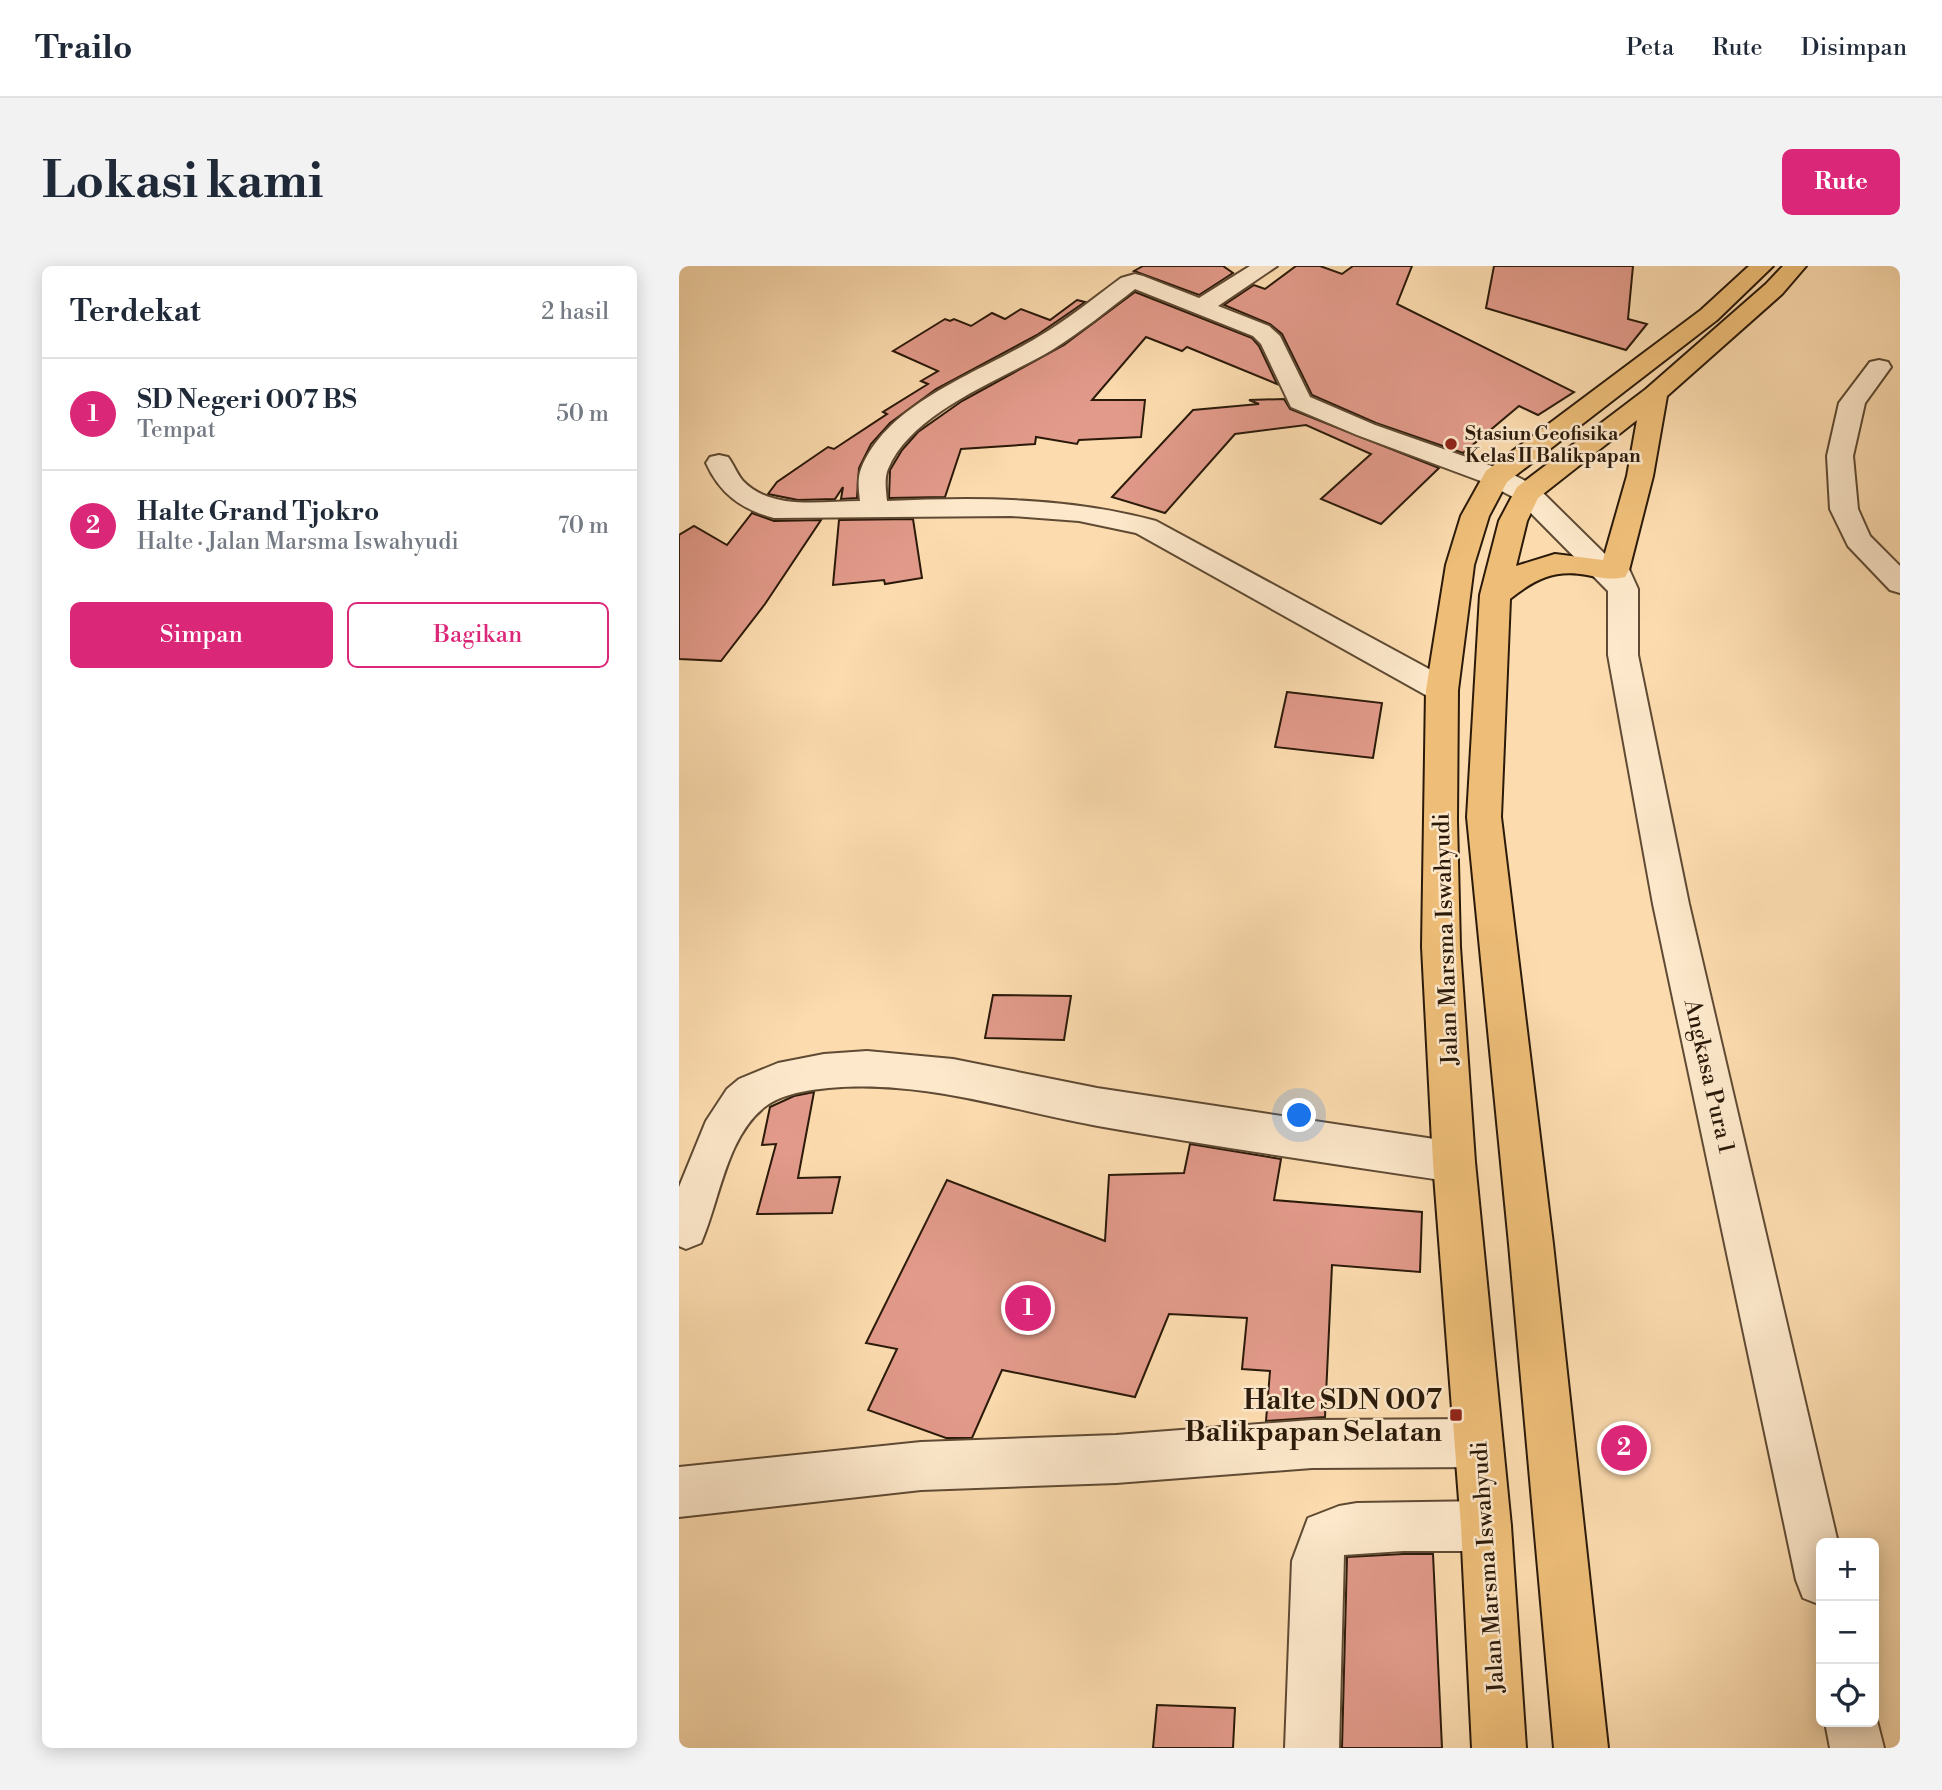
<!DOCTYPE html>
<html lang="id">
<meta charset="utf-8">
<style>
body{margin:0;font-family:"Libre Bodoni",serif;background:#f2f2f3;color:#1f2937}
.controls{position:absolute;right:21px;bottom:21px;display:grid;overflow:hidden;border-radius:10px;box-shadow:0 4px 18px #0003}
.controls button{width:63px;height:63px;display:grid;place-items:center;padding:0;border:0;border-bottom:2px solid #e0e1e3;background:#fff;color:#1f2937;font:35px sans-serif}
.you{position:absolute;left:621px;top:850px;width:24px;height:24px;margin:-18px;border:5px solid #fff;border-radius:50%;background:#1a73e8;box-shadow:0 0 0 10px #1a73e833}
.badge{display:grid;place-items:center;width:46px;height:46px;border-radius:50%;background:#db2777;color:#fff;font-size:23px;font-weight:700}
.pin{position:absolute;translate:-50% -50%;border:4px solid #fff;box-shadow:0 2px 7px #0006}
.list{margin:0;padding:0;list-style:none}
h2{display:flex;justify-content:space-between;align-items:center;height:91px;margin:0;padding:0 28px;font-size:30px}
h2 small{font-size:23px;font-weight:400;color:#747a83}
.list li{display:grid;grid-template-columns:46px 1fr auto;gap:21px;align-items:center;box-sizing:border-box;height:112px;padding:0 28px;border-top:2px solid #e0e1e3}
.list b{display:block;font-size:26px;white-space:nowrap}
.list p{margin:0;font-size:23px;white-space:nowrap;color:#747a83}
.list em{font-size:23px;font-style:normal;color:#747a83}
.actions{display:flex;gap:14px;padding:21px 28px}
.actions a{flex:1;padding:16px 0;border:2px solid #db2777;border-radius:10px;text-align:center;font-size:24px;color:#db2777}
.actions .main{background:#db2777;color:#fff}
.icon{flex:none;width:38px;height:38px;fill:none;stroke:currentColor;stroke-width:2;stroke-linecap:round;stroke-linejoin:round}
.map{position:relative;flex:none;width:1221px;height:1482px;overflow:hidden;border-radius:10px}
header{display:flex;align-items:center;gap:42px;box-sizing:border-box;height:98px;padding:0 35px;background:#fff;border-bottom:2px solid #e0e1e3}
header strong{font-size:33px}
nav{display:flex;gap:38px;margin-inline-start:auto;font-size:24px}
.intro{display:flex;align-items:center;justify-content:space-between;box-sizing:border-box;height:168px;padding:0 42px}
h1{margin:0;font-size:49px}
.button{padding:18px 32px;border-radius:10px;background:#db2777;color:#fff;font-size:24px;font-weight:700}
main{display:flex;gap:42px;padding:0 42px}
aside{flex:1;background:#fff;border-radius:10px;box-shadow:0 4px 18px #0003}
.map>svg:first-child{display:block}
.building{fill:#e29a8a;stroke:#2b1a0a;stroke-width:2}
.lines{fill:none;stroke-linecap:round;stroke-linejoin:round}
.minor-casing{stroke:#5f4a33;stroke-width:4}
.highway-casing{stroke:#2b1a0a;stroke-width:4}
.minor{fill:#fde8cb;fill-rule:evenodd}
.highway{fill:#eebe78;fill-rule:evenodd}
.poi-dot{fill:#8f2418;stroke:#fde8cb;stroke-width:2.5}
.labels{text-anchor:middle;stroke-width:5;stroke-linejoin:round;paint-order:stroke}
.far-poi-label{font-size:19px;font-weight:bold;fill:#2b1a0a;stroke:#fde8cb;text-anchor:start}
.street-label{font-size:23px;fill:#2b1a0a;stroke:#fde8cb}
.near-poi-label{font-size:28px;font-weight:bold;fill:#2b1a0a;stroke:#fde8cb;text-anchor:end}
</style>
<header>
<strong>Trailo</strong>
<nav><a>Peta</a><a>Rute</a><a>Disimpan</a></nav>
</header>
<div class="intro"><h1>Lokasi kami</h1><a class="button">Rute</a></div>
<main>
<aside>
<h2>Terdekat<small>2 hasil</small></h2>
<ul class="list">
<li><span class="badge">1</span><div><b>SD Negeri 007 BS</b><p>Tempat</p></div><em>50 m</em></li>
<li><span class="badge">2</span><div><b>Halte Grand Tjokro</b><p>Halte · Jalan Marsma Iswahyudi</p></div><em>70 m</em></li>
</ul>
<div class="actions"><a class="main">Simpan</a><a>Bagikan</a></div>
</aside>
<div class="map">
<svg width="1221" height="1482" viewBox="0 0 1221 1482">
<rect width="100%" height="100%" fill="#fcdcaf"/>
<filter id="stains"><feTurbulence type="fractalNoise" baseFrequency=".00286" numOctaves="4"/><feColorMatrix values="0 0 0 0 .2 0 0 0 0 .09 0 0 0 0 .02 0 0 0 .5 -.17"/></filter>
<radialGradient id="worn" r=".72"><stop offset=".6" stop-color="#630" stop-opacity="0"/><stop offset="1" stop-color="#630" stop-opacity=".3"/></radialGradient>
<g class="building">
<polygon points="464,0 544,0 554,7 520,29 455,5"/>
<polygon points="617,0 641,0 663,8 674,0 733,0 718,38 895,126 859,149 840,140 784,187 697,157 633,129 603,68 591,58 545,39 575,19 586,23"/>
<polygon points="815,0 954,0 949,53 968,58 947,84 807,42"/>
<polygon points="456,26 573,72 580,80 598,118 508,81 503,85 467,71 413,134 466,134 462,171 400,174 398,178 357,171 356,178 282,183 266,231 210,232 211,204 223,184 239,166 283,135 385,79"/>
<polygon points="398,34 406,36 358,69 257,123 211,157 192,178 180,202 178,232 162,233 164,221 156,233 119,234 89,228 98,216 149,181 155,183 208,148 204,146 249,118 242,115 259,105 214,85 266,53 271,55 275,53 292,60 313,47 326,53 342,43 371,54"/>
<polygon points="605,133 611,143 760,202 702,258 642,233 692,188 627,159 556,168 486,247 433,231 514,144 580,138 570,134"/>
<polygon points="73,247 95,255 142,254 86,338 42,395 0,393 0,269 15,260 48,279"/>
<polygon points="234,253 243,312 206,318 205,314 154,319 160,254"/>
<polygon points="608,426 703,437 694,492 596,481"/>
<polygon points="314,729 392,730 385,774 306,772"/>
<polygon points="135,826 119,912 161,911 153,947 78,948 97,878 83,879 91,841 115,830"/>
<polygon points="511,878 602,893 595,934 743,946 741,1006 653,999 646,1151 587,1155 591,1105 563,1103 568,1052 490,1048 456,1131 323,1104 293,1172 267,1172 189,1144 218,1083 187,1077 268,914 426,975 430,909 505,907"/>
<polygon points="724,1288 754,1288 763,1482 663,1482 668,1291"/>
<polygon points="478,1439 556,1442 554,1482 474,1482"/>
</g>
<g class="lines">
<defs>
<g id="minor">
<path d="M571,0H598L539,40L590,60L601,70L631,131L696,159L827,205L858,221L929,291L945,292L959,323V389L1010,638L1159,1277H1142V1339L1124,1332L1117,1314L974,638L929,389V325L838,233L807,217L678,169L612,141L582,78L574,70L456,23C429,44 402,66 373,84C324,113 232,146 209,203C205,212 207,225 208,235C300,231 388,231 477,255L774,416L779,424L774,432L763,435L752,432L457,267L400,255L332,250L95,252C62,243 41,228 27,197L31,191L40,189L49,191C55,199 58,208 64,215C93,245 143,235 181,235C180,225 178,213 182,203C208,136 302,106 359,71C388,54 415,32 442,12L456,8L464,10L520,32Z"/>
<polygon points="1200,94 1209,96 1212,101 1186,137 1174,190 1179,243 1191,270 1221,300 1221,327 1211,324 1169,280 1151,243 1148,190 1160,137 1191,96"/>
<path d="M188,785L274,793L418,822L775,876L790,882L796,896L790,910L775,916C656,898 537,881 419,860C352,848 285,827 217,822C183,819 115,819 87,840C47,870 41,934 22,977L7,983L0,980V921L27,855L48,823L60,813L99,797L145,788Z"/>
<polygon points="799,1153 816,1160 823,1177 816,1194 799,1201 633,1202 437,1217 242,1224 0,1251 0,1201 242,1176 437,1169 633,1154"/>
<polygon points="807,1235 825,1242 832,1260 825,1278 807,1285 724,1285 665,1289 660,1482 606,1482 613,1295 629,1252 660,1240 678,1237"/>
<polygon points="1195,1443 1205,1482 1151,1482 1146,1456 1195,1456"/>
</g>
<g id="highway">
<polygon points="1070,0 1094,0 1038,54 828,216 810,250 795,299 779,424 778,554 781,681 796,896 832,1260 847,1482 793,1482 782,1260 754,896 743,681 747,424 767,299 782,250 807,205 1022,44"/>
<path d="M1104,0H1127L1103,28L988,130L974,210L950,304L946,311C933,314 921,312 908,309C875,303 856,313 831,333L822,551L874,978L929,1482H875L830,978L788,551L801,329L820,255L838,221L967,123L1087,18ZM958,154L948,210L924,294L876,288L837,300L848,255L859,232Z"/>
</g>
</defs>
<use href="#minor" class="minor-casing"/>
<use href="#highway" class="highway-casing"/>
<use href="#minor" class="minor"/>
<use href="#highway" class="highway"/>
</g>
<g class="poi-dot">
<circle cx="772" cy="178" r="7"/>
<rect x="770" y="1142" width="14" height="14" rx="3.5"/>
</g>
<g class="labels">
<g class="far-poi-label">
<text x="786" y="174">Stasiun Geofisika<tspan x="786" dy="22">Kelas II Balikpapan</tspan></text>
</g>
<g class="street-label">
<text transform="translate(766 673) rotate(-92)" y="8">Jalan Marsma Iswahyudi</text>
<text transform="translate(1031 810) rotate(77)" y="8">Angkasa Pura 1</text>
<text transform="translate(808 1301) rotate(-94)" y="8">Jalan Marsma Iswahyudi</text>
</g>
<g class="near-poi-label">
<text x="763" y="1143">Halte SDN 007<tspan x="763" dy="32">Balikpapan Selatan</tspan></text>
</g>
</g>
<rect width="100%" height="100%" filter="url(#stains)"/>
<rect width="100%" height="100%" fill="url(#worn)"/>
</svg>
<div class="controls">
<button>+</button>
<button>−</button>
<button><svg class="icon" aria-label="locate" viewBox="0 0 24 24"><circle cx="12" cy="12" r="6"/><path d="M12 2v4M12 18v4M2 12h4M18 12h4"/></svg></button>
</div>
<div class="you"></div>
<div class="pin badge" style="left:349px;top:1042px">1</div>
<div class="pin badge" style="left:945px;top:1182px">2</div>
</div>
</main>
